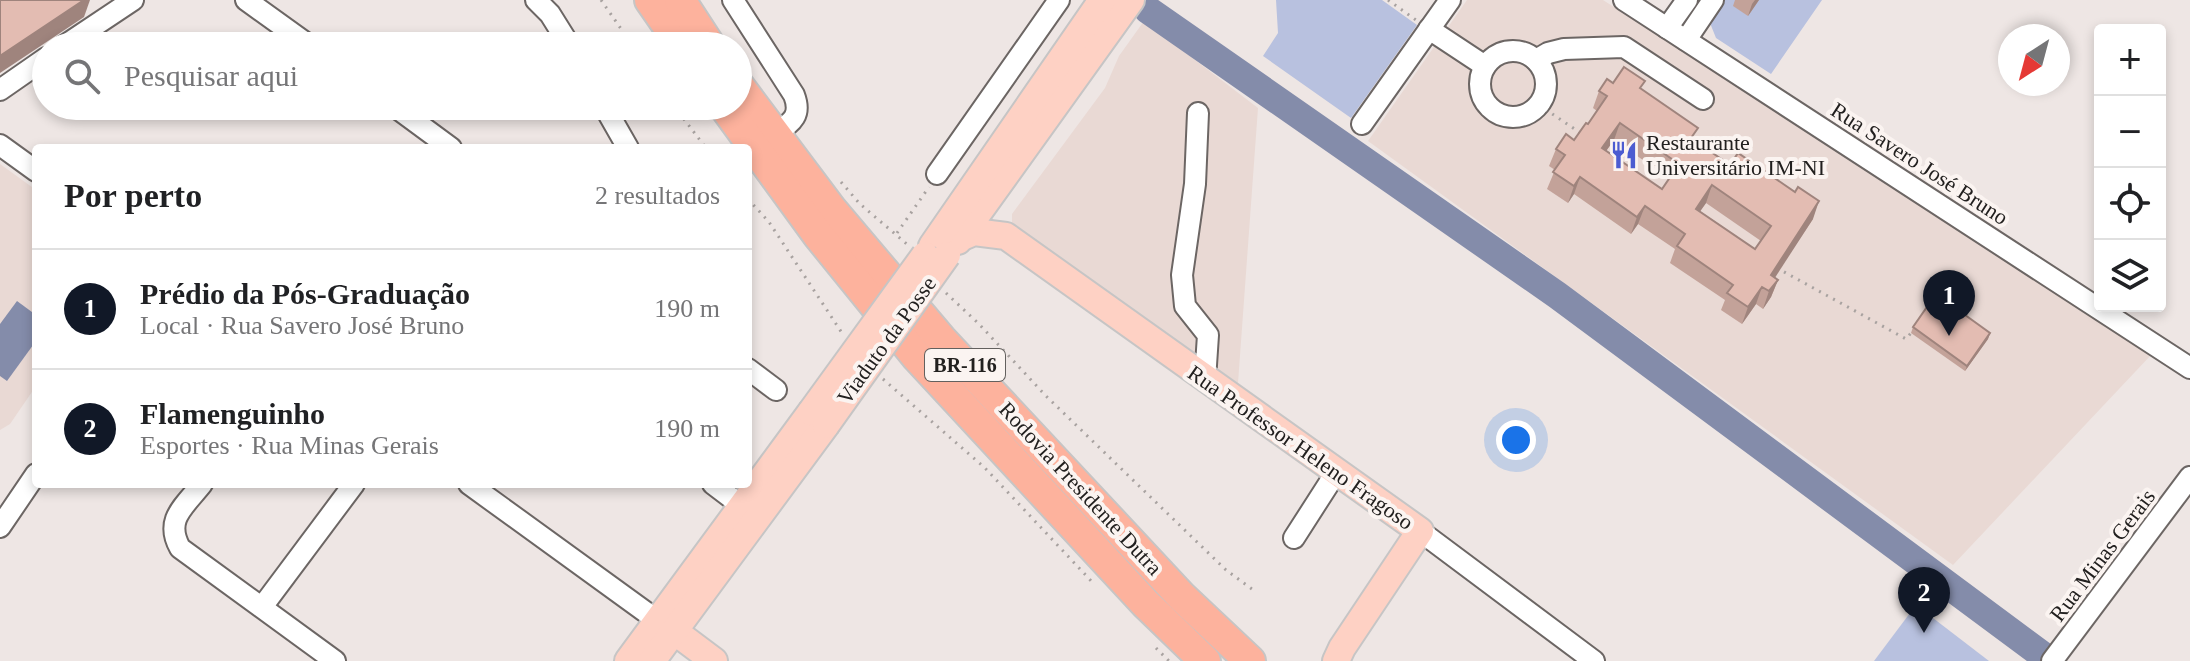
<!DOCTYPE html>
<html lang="pt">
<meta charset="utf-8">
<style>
body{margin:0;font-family:"Times New Roman",serif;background:#f6f6f6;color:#202124}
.controls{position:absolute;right:24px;top:24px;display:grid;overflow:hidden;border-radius:8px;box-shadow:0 4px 12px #0003}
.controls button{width:72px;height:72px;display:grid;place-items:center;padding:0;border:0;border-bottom:2px solid #e0e0e0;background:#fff;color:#202124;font:40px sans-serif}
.compass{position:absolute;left:1998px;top:24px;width:72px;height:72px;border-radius:50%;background:#fff;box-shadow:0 4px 12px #0003;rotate:216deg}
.you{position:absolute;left:1516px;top:440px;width:28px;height:28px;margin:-20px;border:6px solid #fff;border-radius:50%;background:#1a73e8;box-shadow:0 0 0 12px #1a73e833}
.badge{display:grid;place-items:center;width:52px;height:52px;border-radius:50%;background:#111827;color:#fff;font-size:26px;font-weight:700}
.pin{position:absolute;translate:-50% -66px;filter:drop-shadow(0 2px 4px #0008)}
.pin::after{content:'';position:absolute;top:42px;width:28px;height:24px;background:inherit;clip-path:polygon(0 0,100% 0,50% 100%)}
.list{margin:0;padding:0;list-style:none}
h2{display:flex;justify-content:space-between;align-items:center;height:104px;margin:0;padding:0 32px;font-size:34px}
h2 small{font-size:26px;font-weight:400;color:#757577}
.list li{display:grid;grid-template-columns:52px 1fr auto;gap:24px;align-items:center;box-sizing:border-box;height:120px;padding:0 32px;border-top:2px solid #e0e0e0}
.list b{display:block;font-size:30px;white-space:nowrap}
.list p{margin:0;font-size:26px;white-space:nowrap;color:#757577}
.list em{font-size:26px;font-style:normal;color:#757577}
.icon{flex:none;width:44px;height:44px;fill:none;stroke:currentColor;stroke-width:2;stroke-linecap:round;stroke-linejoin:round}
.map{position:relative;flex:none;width:2190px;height:661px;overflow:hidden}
.search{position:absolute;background:#fff;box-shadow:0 4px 12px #0003;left:32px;top:32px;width:720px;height:88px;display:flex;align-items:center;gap:20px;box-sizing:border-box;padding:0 28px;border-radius:44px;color:#757577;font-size:30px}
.panel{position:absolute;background:#fff;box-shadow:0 4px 12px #0003;left:32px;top:144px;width:720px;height:344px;border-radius:8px}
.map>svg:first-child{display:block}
.built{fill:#e9d9d4}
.green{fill:#b8c1df}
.water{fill:#848caa}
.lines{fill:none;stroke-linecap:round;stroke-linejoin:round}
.river{stroke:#848caa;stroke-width:28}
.minor-casing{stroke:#6c6664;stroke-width:24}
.major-casing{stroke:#c6c5c5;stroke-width:30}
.highway-casing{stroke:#c6c5c5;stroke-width:34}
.path{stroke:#a8a2a0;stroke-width:3;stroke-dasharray:2 6;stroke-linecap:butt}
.minor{stroke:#fff;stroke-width:20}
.major{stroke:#fed1c4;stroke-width:26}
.highway{stroke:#fdb29d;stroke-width:30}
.major-bridge-casing{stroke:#c6c5c5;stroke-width:30;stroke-linecap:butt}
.major-bridge{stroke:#fed1c4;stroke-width:26}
.wall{fill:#c3a299;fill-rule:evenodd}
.shaded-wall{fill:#9f847d}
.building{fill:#e3bcb2;stroke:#9f847d;stroke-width:2;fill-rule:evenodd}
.labels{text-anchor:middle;stroke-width:8;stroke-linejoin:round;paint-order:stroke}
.shield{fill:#fbf4f1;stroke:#63605e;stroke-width:2}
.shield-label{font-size:20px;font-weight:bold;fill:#22201f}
.poi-label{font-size:22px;fill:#22201f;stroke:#fbf4f1;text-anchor:start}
.street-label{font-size:22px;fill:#22201f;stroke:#fbf4f1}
</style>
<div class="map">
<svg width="2190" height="661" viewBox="0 0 2190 661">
<rect width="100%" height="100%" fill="#eee6e4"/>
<g class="built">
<polygon points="1467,0 1603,0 2152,354 1953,565 1368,141"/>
<polygon points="1144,21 1258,108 1238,383 1012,227 1012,214 1105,88 1119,56"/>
<polygon points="0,164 36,190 36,386 10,424 0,430"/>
</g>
<g class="green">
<polygon points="1276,0 1382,0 1417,25 1351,118 1263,56 1278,33"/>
<polygon points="1699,0 1822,0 1771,74 1716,38 1710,23 1715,11"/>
<polygon points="1916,605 1989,661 1874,661"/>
</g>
<polygon class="water" points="17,301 36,315 36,341 7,381 0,376 0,324"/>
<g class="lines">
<polyline class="river" points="1148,10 1557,295 2045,657"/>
<defs>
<g id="minor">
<polyline points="246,0 310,46"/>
<polyline points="536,0 550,14 570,46"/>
<path d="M733,0L794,95C802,116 792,122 775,134"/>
<polyline points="1624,0 2190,368"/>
<polyline points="1667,28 1687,0"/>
<polyline points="1429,29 1485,66"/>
<polyline points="1686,40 1713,0"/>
<polyline points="64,46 133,0"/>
<circle cx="1513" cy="84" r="33"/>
<polyline points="1536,60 1548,53 1564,49 1624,47 1703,99"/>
<polyline points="0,90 46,58"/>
<polyline points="394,106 451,148"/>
<polyline points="604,106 628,148"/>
<polyline points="1198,113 1195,184 1182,275 1185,306 1208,335 1205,380"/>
<polyline points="1362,124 1450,0"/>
<polyline points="0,145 36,171"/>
<polyline points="937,174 1059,0"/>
<polyline points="748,369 776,390"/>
<path d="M202,484C185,506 164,519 180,548L335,661"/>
<polyline points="469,484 658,621"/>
<polyline points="713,484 742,506"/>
<polyline points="0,527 36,474"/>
<polyline points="1420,531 1594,661"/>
<polyline points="1294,538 1337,471"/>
<polyline points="262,607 354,484"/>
<polyline points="2052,661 2190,477"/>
</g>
<g id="major">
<polyline points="960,238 974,232 1006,236 1420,531 1342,648 1336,661"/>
<polyline points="958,241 1131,0"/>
<polyline points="932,246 1102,0"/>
<polyline points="674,631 714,661"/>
<polyline points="628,661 811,412"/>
<polyline points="652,661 826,425"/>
</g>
<g id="highway">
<polyline points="650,0 682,46"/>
<polyline points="680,0 710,46"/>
<polyline points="738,85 831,209 941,339 1181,596 1250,661"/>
<polyline points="724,106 818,235 917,357 1145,603 1205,661"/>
</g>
</defs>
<use href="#minor" class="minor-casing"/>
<use href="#major" class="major-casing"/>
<use href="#highway" class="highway-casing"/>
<g class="path">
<polyline points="601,0 633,46"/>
<polyline points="1388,0 1416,20"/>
<polyline points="1539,105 1582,134"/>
<polyline points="674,106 706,148"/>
<polyline points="841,182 860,204 908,245"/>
<polyline points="748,199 769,222 842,333"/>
<polyline points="897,233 929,187"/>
<polyline points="1777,268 1906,339 1911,333"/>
<polyline points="946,293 979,324 1046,396 1226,570 1256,592"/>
<polyline points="883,379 985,468 1095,585"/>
<polyline points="1156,648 1169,661"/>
</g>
<use href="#minor" class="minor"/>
<use href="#major" class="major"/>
<use href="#highway" class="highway"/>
<defs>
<g id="major-bridge">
<polyline points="811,412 925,255"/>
<polyline points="826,425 947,255"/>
</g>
</defs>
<use href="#major-bridge" class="major-bridge-casing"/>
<use href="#major-bridge" class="major-bridge"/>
</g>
<g class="wall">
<polygon points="1735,0 1759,0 1748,16 1733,6"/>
<path d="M1613,83L1642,89L1694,140L1813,219L1774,277L1778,280L1771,297L1763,309L1756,304L1742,324L1721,310L1725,300L1670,263L1675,249L1638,224L1631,234L1574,194L1568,203L1547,189L1555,170L1549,166L1556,149L1574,140L1588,124L1597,111L1593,108L1599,91ZM1614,140L1669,178L1662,189L1606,151ZM1706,203L1761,241L1755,249L1700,211Z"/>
<polygon points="1913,327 1990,333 1988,339 1965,371 1911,333"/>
</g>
<g class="shaded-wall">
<polygon points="84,0 90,0 84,17 0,73 0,56"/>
<polygon points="1755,0 1759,0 1748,16 1752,4"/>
<polygon points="1620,123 1614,140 1596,165 1602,148"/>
<polygon points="1580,177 1574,194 1568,203 1574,186"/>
<polygon points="1712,185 1706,203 1690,226 1696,209"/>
<polygon points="1819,201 1813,219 1767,290 1771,275"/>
<polygon points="1645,206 1638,224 1631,234 1637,217"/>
<polygon points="1778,280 1771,297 1763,309 1769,291"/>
<polygon points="1762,287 1756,304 1742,324 1748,307"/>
<polygon points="1990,333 1988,339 1965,371 1967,366"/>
</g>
<g class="building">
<polygon points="0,0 84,0 0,56"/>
<path d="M1624,67L1645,81L1640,88L1698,128L1691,138L1730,165L1738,153L1795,192L1798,187L1819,201L1771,275L1778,280L1769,291L1762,287L1748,307L1727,293L1733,285L1677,246L1685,234L1645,206L1637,217L1580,177L1574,186L1553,172L1565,155L1556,149L1566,134L1574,140L1586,123L1588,124L1607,96L1599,91L1607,79L1613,83ZM1620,123L1679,164L1662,189L1602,148ZM1712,185L1771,226L1755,249L1696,209Z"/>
<polygon points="1936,294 1990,333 1967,366 1913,327"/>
</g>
<defs>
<symbol id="restaurant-bare" viewBox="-9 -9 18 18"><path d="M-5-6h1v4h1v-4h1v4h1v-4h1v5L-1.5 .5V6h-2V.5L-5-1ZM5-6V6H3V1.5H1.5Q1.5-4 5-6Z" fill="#4c5cd1" stroke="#fbf4f1" stroke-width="2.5" paint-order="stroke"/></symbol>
</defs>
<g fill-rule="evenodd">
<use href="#restaurant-bare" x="1604" y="135" width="40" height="40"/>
</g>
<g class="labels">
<rect class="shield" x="925" y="349" width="80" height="32" rx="6"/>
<g class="shield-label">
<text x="965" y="372">BR-116</text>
</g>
<g class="poi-label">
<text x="1646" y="150">Restaurante<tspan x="1646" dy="25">Universitário IM-NI</tspan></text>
</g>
<g class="street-label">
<text transform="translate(1920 163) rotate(33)" y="8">Rua Savero José Bruno</text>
<text transform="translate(886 340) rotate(-54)" y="8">Viaduto da Posse</text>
<text transform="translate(1301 447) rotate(35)" y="8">Rua Professor Heleno Fragoso</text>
<text transform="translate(1081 488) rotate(47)" y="8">Rodovia Presidente Dutra</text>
<text transform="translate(2102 555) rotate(-53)" y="8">Rua Minas Gerais</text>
</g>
</g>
</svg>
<div class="controls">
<button>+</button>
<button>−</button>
<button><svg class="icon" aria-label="locate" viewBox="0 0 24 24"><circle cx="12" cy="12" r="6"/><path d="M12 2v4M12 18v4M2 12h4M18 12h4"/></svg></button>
<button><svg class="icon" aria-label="layers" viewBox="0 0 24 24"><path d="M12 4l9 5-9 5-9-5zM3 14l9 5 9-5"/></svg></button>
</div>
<svg class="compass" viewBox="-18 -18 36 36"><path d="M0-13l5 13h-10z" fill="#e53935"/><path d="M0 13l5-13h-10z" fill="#757577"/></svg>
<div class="you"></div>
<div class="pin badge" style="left:1949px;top:336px">1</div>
<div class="pin badge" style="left:1924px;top:633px">2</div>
<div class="search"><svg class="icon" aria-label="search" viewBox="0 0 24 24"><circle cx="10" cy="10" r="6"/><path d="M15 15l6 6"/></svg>Pesquisar aqui</div>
<section class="panel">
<h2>Por perto<small>2 resultados</small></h2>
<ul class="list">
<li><span class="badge">1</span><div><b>Prédio da Pós-Graduação</b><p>Local · Rua Savero José Bruno</p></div><em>190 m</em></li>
<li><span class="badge">2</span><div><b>Flamenguinho</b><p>Esportes · Rua Minas Gerais</p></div><em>190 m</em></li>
</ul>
</section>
</div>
